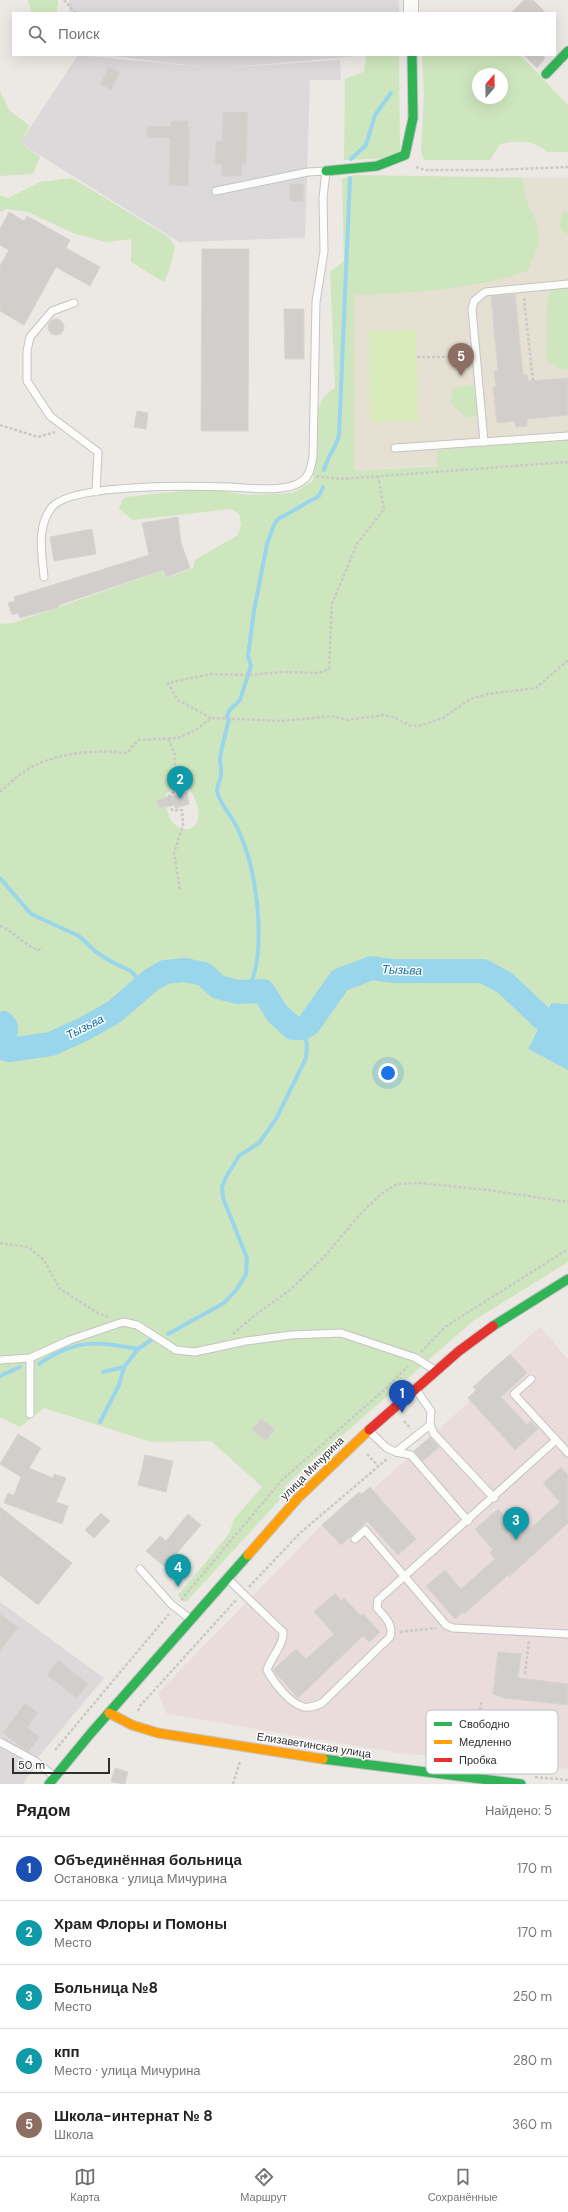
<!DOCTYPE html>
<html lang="ru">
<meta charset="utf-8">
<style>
body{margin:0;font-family:"DM Sans",sans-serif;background:#f6f6f6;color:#222}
.compass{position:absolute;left:472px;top:68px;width:36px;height:36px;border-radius:50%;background:#fff;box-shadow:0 4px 16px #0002;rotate:20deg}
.scale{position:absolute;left:12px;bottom:10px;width:98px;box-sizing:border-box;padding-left:4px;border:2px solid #2e2e2e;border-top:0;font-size:11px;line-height:14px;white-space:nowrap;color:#2e2e2e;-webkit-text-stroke:3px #fff;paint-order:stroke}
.you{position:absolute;left:388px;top:1073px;width:14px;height:14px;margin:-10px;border:3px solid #fff;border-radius:50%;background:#1a73e8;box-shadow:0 0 0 6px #1a73e833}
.badge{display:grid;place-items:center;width:26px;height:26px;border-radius:50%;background:#706f6e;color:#fff;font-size:13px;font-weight:700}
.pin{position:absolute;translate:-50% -33px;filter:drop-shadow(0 1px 2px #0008)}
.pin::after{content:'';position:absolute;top:21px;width:14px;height:12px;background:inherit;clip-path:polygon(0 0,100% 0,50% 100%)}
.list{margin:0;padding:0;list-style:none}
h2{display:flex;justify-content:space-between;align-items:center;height:52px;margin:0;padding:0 16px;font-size:17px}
h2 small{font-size:13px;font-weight:400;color:#767676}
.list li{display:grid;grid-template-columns:26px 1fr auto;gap:12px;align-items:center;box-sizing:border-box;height:64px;padding:0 16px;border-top:1px solid #e0e0e0}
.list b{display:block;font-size:15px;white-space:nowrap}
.list p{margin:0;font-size:13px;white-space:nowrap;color:#767676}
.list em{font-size:13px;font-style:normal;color:#767676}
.icon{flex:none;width:22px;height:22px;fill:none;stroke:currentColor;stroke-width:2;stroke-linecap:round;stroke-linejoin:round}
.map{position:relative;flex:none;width:568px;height:1784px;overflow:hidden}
.search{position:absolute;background:#fff;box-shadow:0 4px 16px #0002;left:12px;right:12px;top:12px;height:44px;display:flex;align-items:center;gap:10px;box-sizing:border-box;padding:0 14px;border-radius:0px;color:#767676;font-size:15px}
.sheet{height:372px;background:#fff}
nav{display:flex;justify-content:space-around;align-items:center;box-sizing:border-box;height:56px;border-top:1px solid #e0e0e0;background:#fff;font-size:11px;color:#767676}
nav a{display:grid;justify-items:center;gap:2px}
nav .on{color:#706f6e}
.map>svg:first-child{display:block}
.industrial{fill:#dcd9db}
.education{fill:#e6e0d3}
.medical{fill:#e9dcdb}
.green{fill:#cee6be;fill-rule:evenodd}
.pitch{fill:#d9eabb}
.water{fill:#99d6ec}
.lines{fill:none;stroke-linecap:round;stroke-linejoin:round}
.stream{stroke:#99d6ec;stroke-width:4}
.river{stroke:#99d6ec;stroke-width:24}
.building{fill:#d1cecb;stroke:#d7d4d0}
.lane-casing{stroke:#c5c4c5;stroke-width:9}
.street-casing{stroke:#c5c4c5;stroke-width:16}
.fast-casing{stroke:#c5c4c5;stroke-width:11}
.slow-casing{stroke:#c5c4c5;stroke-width:11}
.jam-casing{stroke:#c5c4c5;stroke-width:11}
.path{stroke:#c9c9c8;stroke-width:2.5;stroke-dasharray:3 2;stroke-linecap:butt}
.lane{stroke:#fcfcfb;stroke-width:7}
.street{stroke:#fcfcfb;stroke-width:14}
.fast{stroke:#30b455;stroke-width:9}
.slow{stroke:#ff9f0a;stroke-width:9}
.jam{stroke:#e5322d;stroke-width:9}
.labels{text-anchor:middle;stroke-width:3;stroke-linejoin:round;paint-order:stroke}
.street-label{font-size:11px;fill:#2e2e2e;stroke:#fff}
.water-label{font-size:12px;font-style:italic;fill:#0d6fa3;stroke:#fff}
.key{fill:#fff;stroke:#c0c0c0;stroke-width:1}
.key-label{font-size:11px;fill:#2e2e2e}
</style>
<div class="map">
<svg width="568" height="1784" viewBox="0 0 568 1784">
<rect width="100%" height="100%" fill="#ece8e4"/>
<g class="industrial">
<rect x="69" y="0" width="330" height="13"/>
<polygon points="78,55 212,68 105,55 368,55 224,68 340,60 341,80 310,80 305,238 179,242 20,143"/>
<polygon points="0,1602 104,1678 35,1761 32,1765 35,1766 23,1784 0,1784"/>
</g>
<polygon class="education" points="354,175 568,178 568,456 354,471"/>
<polygon class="medical" points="540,1327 568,1359 568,1769 399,1753 167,1714 158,1693 322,1525 359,1492 362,1494 370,1487 372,1490 411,1455 470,1401 468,1398 476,1390 473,1387"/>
<g class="green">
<polygon points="28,0 58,0 57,12 32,13"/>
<polygon points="366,55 399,55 400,151 393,158 344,160 345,79 364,72"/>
<path d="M422,55H520L568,105V152H547C534,140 517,140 500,144L490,160H424L421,152L424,94ZM478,74H502V98H478Z"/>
<polygon points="0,91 10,111 30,126 20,143 40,157 33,174 0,176"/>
<path d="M354,175L522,178L527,202L537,222L539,243L528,271C473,290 412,293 354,295V471L437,466V450L568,439V1004L550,1003L528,1049L568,1070V1262L473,1321L328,1448L317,1456L284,1487L288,1491L187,1601L184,1602L178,1595L229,1534L234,1519L262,1487L211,1441L151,1442L44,1408L20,1427L0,1417V624L13,623L162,571L166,578L193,568L195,560L238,535L241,525L239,514L231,509L133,520L119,509L122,500L126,497L191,490H216L249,495L293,493L313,481C316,459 312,416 323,398C326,394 331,391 335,387L330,272L344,261L342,179ZM173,787H184L190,789C220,841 160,843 167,793Z"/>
<polygon points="72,178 169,237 175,247 170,268 164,282 131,262 131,239 107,242 75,234 28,212 6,209 0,212 0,195 8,198 40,182"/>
<polygon points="568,211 568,234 563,232 559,225 563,212"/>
<polygon points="568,286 568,370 559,369 546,359 547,304 550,290"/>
<polygon points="473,384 478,415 466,418 451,403 452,389"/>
</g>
<polygon class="pitch" points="416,330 418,421 370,422 369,331"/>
<polygon class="water" points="551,1003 568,1004 568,1070 528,1049"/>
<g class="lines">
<g class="stream">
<polyline points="351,159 366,145 375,115 391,93"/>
<path d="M324,470C327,457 336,448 339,435L350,178"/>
<polyline points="0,878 31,914 79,936 96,952 112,962 131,971 144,986"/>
<path d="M246,991C267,964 258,882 246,850C244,843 237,826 233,820C227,810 219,802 217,791C217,786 220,781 221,776C222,770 220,764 220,758C222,745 226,732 229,719L227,717L229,711L240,700L251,666L248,656L254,611L267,544L274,525L278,519L319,496L323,487"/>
<polyline points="168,1334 224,1303 237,1289 246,1274 247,1258 223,1198 222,1187 226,1177 239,1156 259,1143 276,1119 306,1058 307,1045 303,1028"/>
<path d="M39,1364C75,1339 97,1341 138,1349"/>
<polyline points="103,1372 124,1367"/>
<polyline points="0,1376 20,1367"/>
<polyline points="100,1422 119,1385 124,1367 138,1349 151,1340"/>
</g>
<g class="river">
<polyline points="0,1024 3,1023 6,1027 6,1031 0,1038"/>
<polyline points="0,1047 9,1050 51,1044 84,1029 114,1012 151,980 165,972 185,970 204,974 218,987 238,992 263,991 277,1013 293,1028 303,1028 309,1024 340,980 372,968 392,971 483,971 505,983 542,1018 568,1030"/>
</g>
</g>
<g class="building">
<polygon points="524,0 533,0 546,13 511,13"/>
<polygon points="524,55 542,55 545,58 537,68"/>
<polygon points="109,67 120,73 111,90 100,84"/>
<polygon points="223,112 248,112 246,164 242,164 242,176 221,176 222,164 215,164 216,141 222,141"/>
<polygon points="171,121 188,121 188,127 190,127 188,186 169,185 170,138 147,138 147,126 170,126"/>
<polygon points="290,184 304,184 303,202 290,201"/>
<polygon points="9,212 24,221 27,216 70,240 66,248 100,267 90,286 56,267 24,325 0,311 0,266 9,250 0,245 0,229"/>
<polygon points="202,249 249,249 248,431 201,431"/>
<polygon points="515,294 523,375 528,375 528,381 568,378 568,415 527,419 527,426 516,427 515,421 497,423 493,387 496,386 494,371 498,371 491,296"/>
<polygon points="284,309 304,309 304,359 285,359"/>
<circle cx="56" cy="327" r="8"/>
<polygon points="137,411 148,413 146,429 134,427"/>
<polygon points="178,517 181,543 190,568 166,577 163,570 59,605 59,607 20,618 18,613 12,615 8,603 15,601 14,597 149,555 142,523"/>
<polygon points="92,529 96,554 54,561 50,537"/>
<polygon points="187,792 189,804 176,808 173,805 159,808 157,800"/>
<polygon points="510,1354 527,1373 501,1397 527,1425 531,1421 538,1429 515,1450 468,1398 476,1390 473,1387"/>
<polygon points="261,1419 275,1429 266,1441 252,1430"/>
<polygon points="18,1434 41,1448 29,1468 53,1478 54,1474 66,1478 56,1502 68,1506 62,1524 4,1503 8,1493 14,1495 21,1477 0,1464"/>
<polygon points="430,1437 439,1447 423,1461 414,1451"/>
<polygon points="145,1455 173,1461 166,1492 138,1485"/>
<polygon points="561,1467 568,1475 568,1523 509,1577 508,1575 464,1614 463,1612 455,1619 426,1586 445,1570 461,1589 495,1559 490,1553 493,1550 475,1529 498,1509 517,1530 520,1527 525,1533 560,1502 543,1483"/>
<polygon points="370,1487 416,1539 398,1555 367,1521 341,1545 322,1525 359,1492 362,1494"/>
<polygon points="0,1507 72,1563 38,1605 0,1575"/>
<polygon points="101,1513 110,1521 94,1538 85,1530"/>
<polygon points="188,1514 201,1525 165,1567 146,1551 160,1536 166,1541"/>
<polygon points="335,1593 341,1601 344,1598 361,1616 363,1614 380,1632 369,1642 363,1636 298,1698 273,1670 296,1649 306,1659 334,1634 314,1612"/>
<polygon points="0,1614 18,1627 0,1651"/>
<polygon points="498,1652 521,1654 518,1678 568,1684 568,1705 504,1698 493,1694"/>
<polygon points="58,1660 88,1684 77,1698 47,1675"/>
<polygon points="25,1703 38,1713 27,1727 40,1737 28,1752 3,1733"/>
<polygon points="115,1768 128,1772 125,1784 111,1782"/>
</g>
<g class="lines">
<defs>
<g id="lane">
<polyline points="74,303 52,311 30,337 27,351 27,381 50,416 98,452 96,492"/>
<polyline points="484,442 472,309 474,301 485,292 568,284"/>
<polyline points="395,448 568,436"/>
<path d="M44,577C42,554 36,527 52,507C72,483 198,486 230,487C249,488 287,493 302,481C310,476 311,466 313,457L316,302L324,251L323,198L326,171L308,172L216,191"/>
<polyline points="0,1360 30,1358 70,1340 123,1322 137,1325 176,1350 195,1352 246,1341 291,1335 341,1333 416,1358 436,1371"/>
<polyline points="531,1379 514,1394 568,1453"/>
<polyline points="30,1414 30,1358"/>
<polyline points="430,1425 434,1434 494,1498"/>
<polyline points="370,1432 387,1448 396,1452 430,1425 431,1411 417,1391"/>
<polyline points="396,1452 411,1455 468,1521"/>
<polyline points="355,1539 365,1530 446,1625 453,1628 568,1634"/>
<polyline points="140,1569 171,1604 189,1618"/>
<path d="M229,1580L283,1632C284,1645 271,1657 267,1670C274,1683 290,1704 304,1707C311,1708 316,1706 322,1703L390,1637C394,1625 385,1617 377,1608L378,1600L556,1440"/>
<polyline points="0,1742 35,1761 54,1776"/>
</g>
<polyline id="street" points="411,13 411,0"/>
<g id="fast">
<polyline points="546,74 568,51"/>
<polyline points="326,171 377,166 405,155 413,118 412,55"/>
<polyline points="493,1326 568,1279"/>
<polyline points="323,1759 521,1784"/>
<polyline points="49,1784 91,1733 248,1555"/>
</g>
<g id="slow">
<polyline points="248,1555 298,1498 369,1430"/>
<polyline points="109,1713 132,1725 158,1733 323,1759"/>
</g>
<polyline id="jam" points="369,1430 459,1351 493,1326"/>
</defs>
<use href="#lane" class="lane-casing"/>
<use href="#street" class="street-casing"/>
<use href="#fast" class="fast-casing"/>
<use href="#slow" class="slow-casing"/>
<use href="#jam" class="jam-casing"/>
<g class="path">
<polyline points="64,0 76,13"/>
<polyline points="416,167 425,170 493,170 568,167"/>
<polyline points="524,298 533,381"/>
<polyline points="417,357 466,357"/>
<polyline points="0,425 38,437 55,432"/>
<polyline points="316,476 342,479 568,462"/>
<polyline points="211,718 178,700 168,683 211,674 248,675 284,672 318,673 329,669 332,604 357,544 384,509 378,476"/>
<polyline points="168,739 175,755 174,777 176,790 168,797 172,810 182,810 183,826 174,853 180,890"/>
<path d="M0,792C8,785 15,777 24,772C50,753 96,749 127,753L138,740L178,738L196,730L211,718L283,721L331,716L348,720L382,715L393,717L409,725L419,726L443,718L470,699L488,694L536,688L568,660"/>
<path d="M0,926C15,932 24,945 38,950L43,948"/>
<polyline points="0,1243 28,1247 44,1260 59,1288 98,1313 108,1317"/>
<polyline points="233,1334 255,1315 290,1290 325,1256 362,1212 381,1194 397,1184 420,1183 488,1190 568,1202"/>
<polyline points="421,1352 445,1327 568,1249"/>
<polyline points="404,1421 411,1429"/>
<polyline points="367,1454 378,1466"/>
<polyline points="249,1587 300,1533 387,1459"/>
<polyline points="181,1600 282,1480 384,1390 408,1366"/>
<polyline points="400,1632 436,1628"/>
<polyline points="525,1674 529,1641"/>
<polyline points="138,1711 140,1706 237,1599"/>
<polyline points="477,1745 481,1702"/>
<polyline points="55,1750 169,1614"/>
<polyline points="535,1777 568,1780"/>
<polyline points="233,1784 240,1761"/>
</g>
<use href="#lane" class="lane"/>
<use href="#street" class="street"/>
<use href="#fast" class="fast"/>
<use href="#slow" class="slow"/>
<use href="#jam" class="jam"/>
</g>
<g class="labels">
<g class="street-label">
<text transform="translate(312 1468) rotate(-45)" y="4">улица Мичурина</text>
<text transform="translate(314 1745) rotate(9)" y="4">Елизаветинская улица</text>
</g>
<g class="water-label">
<text transform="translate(402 970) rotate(2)" y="4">Тызьва</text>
<text transform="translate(85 1027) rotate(-27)" y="4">Тызьва</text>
</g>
</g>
<rect x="426" y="1710" width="132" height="64" rx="6" class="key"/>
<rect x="434" y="1722" width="18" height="4" fill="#30b455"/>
<rect x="434" y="1740" width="18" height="4" fill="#ff9f0a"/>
<rect x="434" y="1758" width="18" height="4" fill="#e5322d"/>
<g class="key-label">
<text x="459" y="1728">Свободно</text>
<text x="459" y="1746">Медленно</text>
<text x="459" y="1764">Пробка</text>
</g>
</svg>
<svg class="compass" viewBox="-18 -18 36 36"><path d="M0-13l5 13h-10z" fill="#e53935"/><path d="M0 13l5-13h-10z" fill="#767676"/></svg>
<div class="scale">50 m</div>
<div class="you"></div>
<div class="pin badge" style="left:402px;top:1413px;background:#1a4fb4">1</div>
<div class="pin badge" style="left:180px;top:799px;background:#0f9aa8">2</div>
<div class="pin badge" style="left:516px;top:1540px;background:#0f9aa8">3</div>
<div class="pin badge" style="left:178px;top:1587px;background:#0f9aa8">4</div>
<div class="pin badge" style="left:461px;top:376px;background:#8d6e63">5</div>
<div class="search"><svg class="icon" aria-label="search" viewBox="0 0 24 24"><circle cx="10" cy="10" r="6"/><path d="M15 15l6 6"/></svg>Поиск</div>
</div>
<section class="sheet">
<h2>Рядом<small>Найдено: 5</small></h2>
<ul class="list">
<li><span class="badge" style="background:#1a4fb4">1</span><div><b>Объединённая больница</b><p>Остановка · улица Мичурина</p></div><em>170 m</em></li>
<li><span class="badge" style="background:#0f9aa8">2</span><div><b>Храм Флоры и Помоны</b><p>Место</p></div><em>170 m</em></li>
<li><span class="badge" style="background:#0f9aa8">3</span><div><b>Больница №8</b><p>Место</p></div><em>250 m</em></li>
<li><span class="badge" style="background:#0f9aa8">4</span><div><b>кпп</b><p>Место · улица Мичурина</p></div><em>280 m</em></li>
<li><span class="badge" style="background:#8d6e63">5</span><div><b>Школа-интернат № 8</b><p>Школа</p></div><em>360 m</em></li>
</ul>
</section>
<nav>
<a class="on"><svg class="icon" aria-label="map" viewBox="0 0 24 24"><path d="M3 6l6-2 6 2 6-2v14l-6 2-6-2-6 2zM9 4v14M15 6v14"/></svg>Карта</a>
<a><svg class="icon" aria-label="directions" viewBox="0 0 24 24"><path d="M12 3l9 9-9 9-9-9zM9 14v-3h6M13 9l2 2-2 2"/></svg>Маршрут</a>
<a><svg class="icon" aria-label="saved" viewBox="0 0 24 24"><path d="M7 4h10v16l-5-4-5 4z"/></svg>Сохранённые</a>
</nav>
